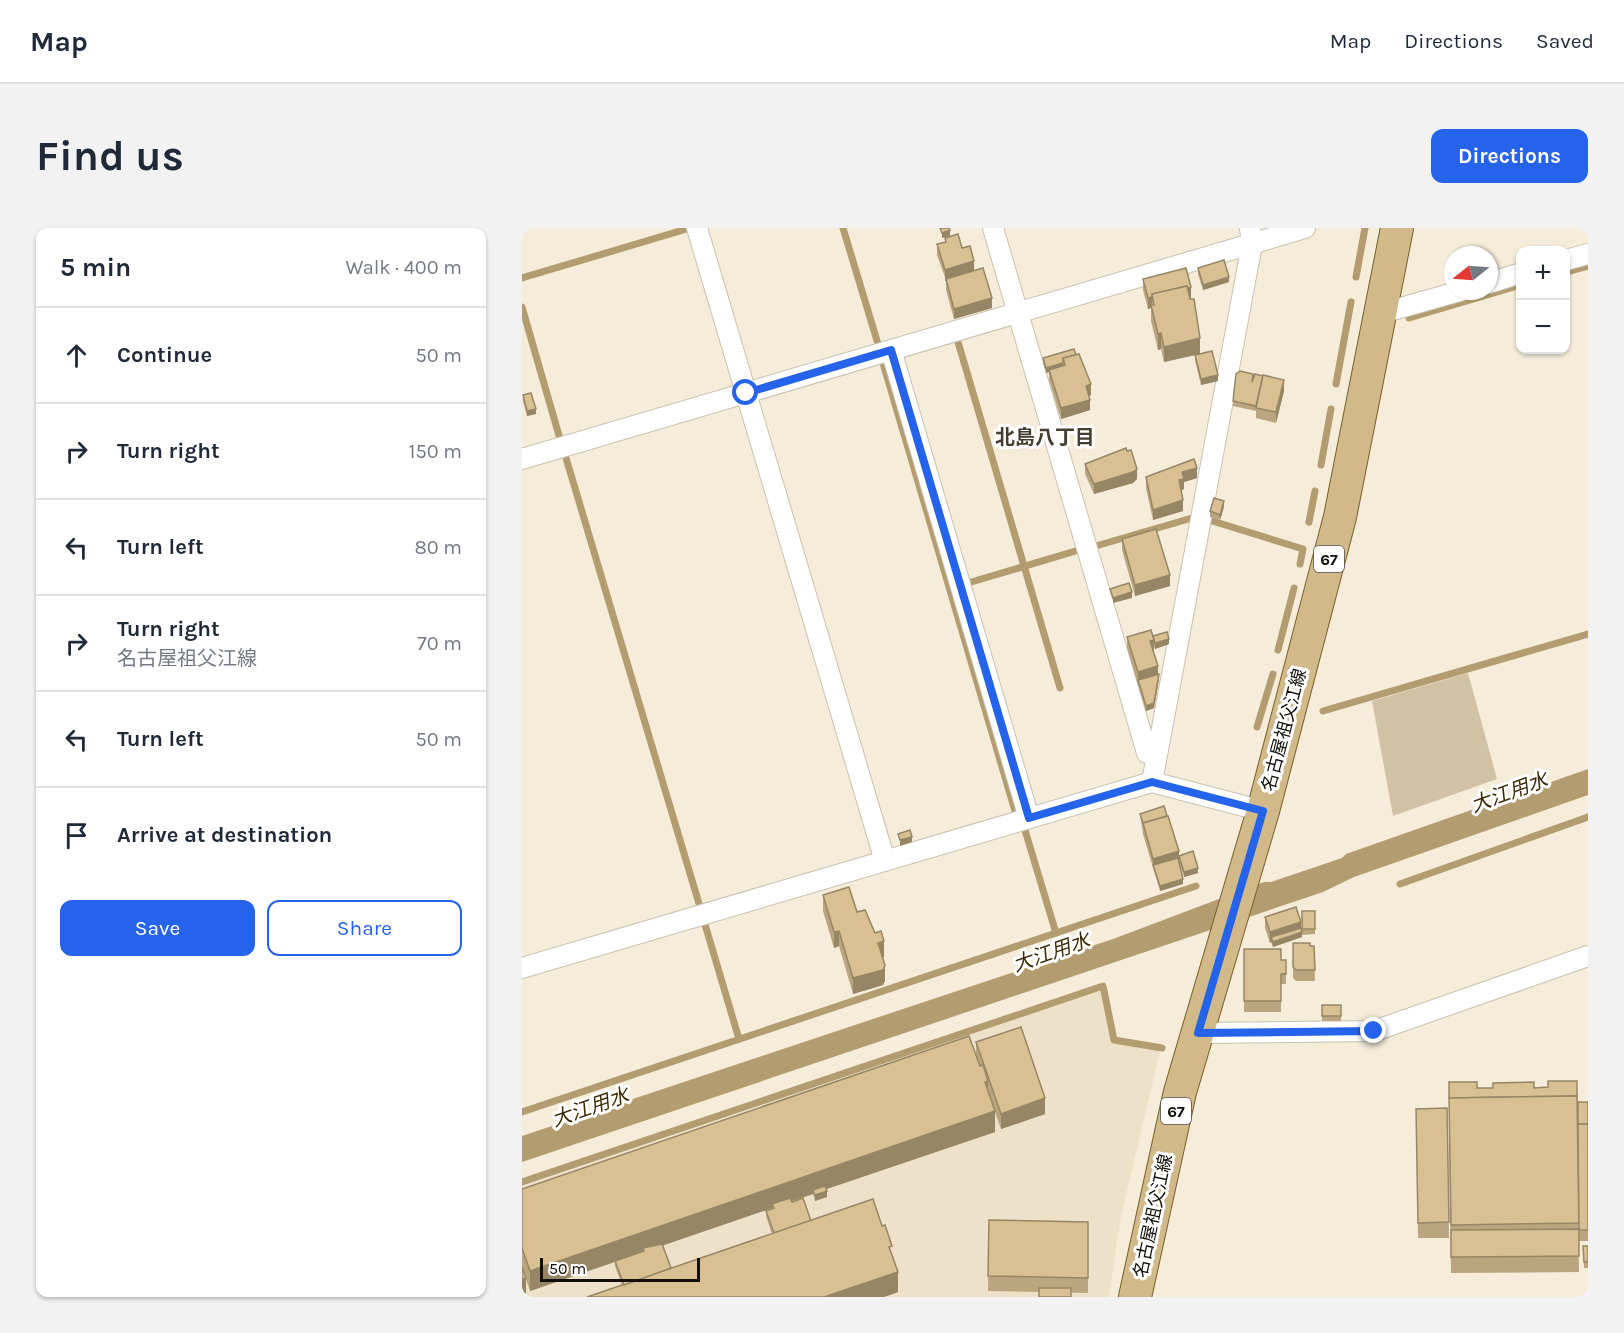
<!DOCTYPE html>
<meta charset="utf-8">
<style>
body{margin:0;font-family:Karla,"Noto Sans JP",sans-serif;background:#f2f2f3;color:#1f2937}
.controls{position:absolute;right:18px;top:18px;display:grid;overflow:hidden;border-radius:12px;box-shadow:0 2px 4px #0004}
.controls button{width:54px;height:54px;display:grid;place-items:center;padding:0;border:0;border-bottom:2px solid #e0e1e3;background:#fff;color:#1f2937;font:30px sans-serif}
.compass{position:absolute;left:922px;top:18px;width:54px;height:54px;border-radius:50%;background:#fff;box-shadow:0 2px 4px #0004;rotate:253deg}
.scale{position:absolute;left:18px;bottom:15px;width:160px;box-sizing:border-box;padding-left:6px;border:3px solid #110e09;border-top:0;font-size:16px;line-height:21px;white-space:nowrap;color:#110e09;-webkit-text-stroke:4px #fff;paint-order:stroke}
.stop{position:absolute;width:18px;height:18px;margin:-14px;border:4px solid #2563eb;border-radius:50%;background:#fff}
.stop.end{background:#2563eb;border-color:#fff;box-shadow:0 2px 6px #0008}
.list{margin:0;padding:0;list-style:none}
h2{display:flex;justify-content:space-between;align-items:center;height:78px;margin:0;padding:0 24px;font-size:26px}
h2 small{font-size:20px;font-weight:400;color:#747a83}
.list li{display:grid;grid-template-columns:39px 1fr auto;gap:18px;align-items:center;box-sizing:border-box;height:96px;padding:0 24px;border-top:2px solid #e0e1e3}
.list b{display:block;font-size:22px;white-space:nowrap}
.list p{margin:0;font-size:20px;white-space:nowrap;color:#747a83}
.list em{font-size:20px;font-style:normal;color:#747a83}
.actions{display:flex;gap:12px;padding:18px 24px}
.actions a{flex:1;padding:14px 0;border:2px solid #2563eb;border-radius:12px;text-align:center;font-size:21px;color:#2563eb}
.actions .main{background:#2563eb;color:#fff}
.icon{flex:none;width:33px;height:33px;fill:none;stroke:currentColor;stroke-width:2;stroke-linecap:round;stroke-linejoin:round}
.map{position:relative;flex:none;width:1066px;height:1069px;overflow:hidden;border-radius:12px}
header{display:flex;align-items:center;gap:36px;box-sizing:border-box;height:84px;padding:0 30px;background:#fff;border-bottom:2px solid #e0e1e3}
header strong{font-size:28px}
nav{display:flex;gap:33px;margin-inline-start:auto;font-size:21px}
.intro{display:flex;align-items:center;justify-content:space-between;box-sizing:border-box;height:144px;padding:0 36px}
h1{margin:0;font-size:42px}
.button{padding:15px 27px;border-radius:12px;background:#2563eb;color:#fff;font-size:21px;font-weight:700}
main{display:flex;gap:36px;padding:0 36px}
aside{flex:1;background:#fff;border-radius:12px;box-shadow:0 2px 4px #0004}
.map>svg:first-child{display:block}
.built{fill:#ede1c9}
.green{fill:#d2c2a5}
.water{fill:#b39c6f}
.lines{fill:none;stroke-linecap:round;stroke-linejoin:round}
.stream{stroke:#b39c6f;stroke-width:7}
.minor-casing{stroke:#cac2b1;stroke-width:22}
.primary-casing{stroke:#7a5f29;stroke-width:34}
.minor{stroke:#fff;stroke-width:20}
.primary{stroke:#d1b989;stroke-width:32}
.wall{fill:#baa57e;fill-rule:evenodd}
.shaded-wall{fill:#978666}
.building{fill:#d8c092;stroke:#978666;stroke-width:1.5}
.route{stroke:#2563eb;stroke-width:8}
.labels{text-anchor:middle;stroke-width:6;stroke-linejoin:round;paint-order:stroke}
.shield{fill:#fff;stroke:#585653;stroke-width:1.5}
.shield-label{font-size:16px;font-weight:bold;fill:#110e09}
.street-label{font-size:18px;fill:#110e09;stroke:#fff}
.neighbourhood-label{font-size:20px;font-weight:bold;fill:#453e30;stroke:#fff}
.water-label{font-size:20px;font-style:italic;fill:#3a2902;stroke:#fff}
</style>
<header>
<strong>Map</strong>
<nav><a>Map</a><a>Directions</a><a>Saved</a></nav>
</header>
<div class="intro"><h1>Find us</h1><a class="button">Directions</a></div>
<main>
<aside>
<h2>5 min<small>Walk · 400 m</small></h2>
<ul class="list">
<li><svg class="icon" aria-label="ahead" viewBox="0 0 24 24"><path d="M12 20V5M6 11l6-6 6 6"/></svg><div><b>Continue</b></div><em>50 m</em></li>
<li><svg class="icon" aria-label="right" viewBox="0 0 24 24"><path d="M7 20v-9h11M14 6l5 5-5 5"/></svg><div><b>Turn right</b></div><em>150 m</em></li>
<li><svg class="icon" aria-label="left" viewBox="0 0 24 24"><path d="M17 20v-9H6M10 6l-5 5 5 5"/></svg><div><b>Turn left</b></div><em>80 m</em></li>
<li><svg class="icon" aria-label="right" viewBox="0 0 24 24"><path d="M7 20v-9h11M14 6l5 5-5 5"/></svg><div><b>Turn right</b><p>名古屋祖父江線</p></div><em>70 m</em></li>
<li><svg class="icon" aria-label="left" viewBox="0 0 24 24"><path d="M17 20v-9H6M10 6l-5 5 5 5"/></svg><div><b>Turn left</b></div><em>50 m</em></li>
<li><svg class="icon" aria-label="arrive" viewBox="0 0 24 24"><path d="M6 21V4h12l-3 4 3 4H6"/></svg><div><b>Arrive at destination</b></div></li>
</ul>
<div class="actions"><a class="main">Save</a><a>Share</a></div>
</aside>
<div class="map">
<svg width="1066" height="1069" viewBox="0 0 1066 1069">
<rect width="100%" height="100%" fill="#f5ecda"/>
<polygon class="built" points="579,761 589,814 638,823 598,993 587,1069 0,1069 0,957"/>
<polygon class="green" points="946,445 975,551 871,588 850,473"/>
<polygon class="water" points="1066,541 1066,567 832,649 801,664 0,934 0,908 591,711 742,654 749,654 820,630 824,626"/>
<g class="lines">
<g class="stream">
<polyline points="321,0 356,116"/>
<polyline points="1044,44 1066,38"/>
<polyline points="834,49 843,0"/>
<polyline points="0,50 168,0"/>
<polyline points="0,79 38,211"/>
<polyline points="887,90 999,57"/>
<polyline points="436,114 538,460"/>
<polyline points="361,135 493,583"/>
<polyline points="814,156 829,74"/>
<polyline points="44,230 178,679"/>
<polyline points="799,237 809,181"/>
<polyline points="687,292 781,321 778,336"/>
<polyline points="787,294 793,263"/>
<polyline points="574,318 670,290"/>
<polyline points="446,355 557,322"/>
<polyline points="756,422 772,360"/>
<polyline points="801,483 1066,406"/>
<polyline points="735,499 751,446"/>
<polyline points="502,599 534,705"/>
<polyline points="878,656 1066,589"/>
<polyline points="182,693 217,811"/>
<polyline points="0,884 674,658"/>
<polyline points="0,954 581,758 592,812 640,820"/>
</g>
<defs>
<g id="minor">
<polyline points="175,0 363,633"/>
<polyline points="471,0 625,525 635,526"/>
<polyline points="1044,32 1066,26"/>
<polyline points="967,55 999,45"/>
<polyline points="857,86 938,63"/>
<polyline points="369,122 507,590"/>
<polyline points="0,231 783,0"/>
<polyline points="630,554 730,16 728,0"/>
<polyline points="0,740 630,554 741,583"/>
<polyline points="676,805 852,803 1066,728"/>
</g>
<polyline id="primary" points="613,1069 658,864 741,583 818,289 875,0"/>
</defs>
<use href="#minor" class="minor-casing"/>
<use href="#primary" class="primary-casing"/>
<use href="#minor" class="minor"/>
<use href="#primary" class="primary"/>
</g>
<g class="wall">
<polygon points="423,10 440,20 452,42 470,80 432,91 424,62 424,52 415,27 415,16 423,14"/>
<polygon points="676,40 707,54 681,62 676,46"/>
<polygon points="621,51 669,70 678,125 696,153 679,157 673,132 673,127 642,134 639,121 636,122 629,93 629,80 626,81 621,62"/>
<polygon points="552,121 569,167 567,168 568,182 539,191 527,152 527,144 524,145 521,135 521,130"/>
<polygon points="731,149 762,163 754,195 734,190 734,183 711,178 711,173"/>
<polygon points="1,167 14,186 5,188 1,173"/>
<polygon points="563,236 615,251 611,255 572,266 563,246"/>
<polygon points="624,249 675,250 662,254 662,261 659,262 661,283 631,292 624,260"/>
<polygon points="702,279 698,292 688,289 688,283"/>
<polygon points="600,311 648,358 613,368 600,322"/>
<polygon points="631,408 647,416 633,421 632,419 632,423 631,423 637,451 632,480 624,483 605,420 605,409"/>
<polygon points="618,586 657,634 661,656 638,663 621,606"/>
<polygon points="657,628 676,645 662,649 657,633"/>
<polygon points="301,667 335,684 362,729 360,730 363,753 361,757 331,766 317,718 312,720 301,683"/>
<polygon points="780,683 793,683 793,706 780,707 780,709 751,719 749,714 748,715 743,700 743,689 779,700 780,704"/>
<polygon points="771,715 792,718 793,753 774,753 771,750"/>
<polygon points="722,721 759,732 764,743 764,756 759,756 759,784 722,784"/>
<rect x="800" y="777" width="19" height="16"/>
<path d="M454,814L523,886L479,901L473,884V904L304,961L305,969L293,973L291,966L270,973L289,993L370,1027L376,1064L362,1069H65L100,1057L93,1038V1034L8,1063L4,1051V1065L0,1067V961L454,829ZM250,980V981L244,983V988L250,1006L149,1040L141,1017Z"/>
<polygon points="1055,853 1057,1044 929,1045 927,890 955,860 1026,859"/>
<polygon points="1056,874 1066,874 1066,1013 1057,1013"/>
<polygon points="925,880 927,1010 896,1010 894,881"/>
<polygon points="467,992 566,994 566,1065 466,1063"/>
<polygon points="1061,1018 1066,1018 1066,1040 1062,1040"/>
</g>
<g class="shaded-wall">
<polygon points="428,2 428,8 420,10 420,5"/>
<polygon points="452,33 452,44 423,53 423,42"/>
<polygon points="707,49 707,54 681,62 681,57"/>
<polygon points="669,59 669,70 632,79 630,69"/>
<polygon points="630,69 630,80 629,77 629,80 626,81 626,70"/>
<polygon points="470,70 470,80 432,91 432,81"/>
<polygon points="639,105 639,121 636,122 636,106"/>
<polygon points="678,110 678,126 642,134 642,119"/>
<polygon points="541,135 541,140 527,142 527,144 524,145 524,140"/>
<polygon points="696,147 696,153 679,157 679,151"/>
<polygon points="762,152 762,163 754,195 754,184"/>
<polygon points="569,156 569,167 564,169 564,158"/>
<polygon points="568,172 568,182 539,191 539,180"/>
<polygon points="14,181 14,186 5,188 5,183"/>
<polygon points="675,240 675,250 662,254 662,261 657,263 657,252 660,244"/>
<polygon points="615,241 615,251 611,255 572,266 572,256"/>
<polygon points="661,272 661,283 631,292 631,282"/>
<polygon points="702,273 702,279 698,292 698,287"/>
<polygon points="648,347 648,358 613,368 613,357"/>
<polygon points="610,364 610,370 591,375 591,370"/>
<polygon points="647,411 647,416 633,421 633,415"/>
<polygon points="632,412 632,423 628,424 628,413"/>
<polygon points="636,438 636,448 616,452 616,455 616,444"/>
<polygon points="637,446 637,451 632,480 624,483 624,478"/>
<polygon points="390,609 390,614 378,618 378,612"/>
<polygon points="657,623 657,634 632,641 631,637 631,641 631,631"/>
<polygon points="676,640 676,645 662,649 662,644"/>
<polygon points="661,651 661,656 638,663 638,658"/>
<polygon points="779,694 779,705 780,704 780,709 751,719 749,709 749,714 748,715 748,704"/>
<polygon points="317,703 317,718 312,720 312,704"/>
<polygon points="362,713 362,729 356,731 356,715"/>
<polygon points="363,737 363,753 361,757 331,766 331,750"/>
<polygon points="466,853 466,873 463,854"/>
<polygon points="523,870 523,886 479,901 479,886"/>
<polygon points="473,883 473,904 293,965 291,962 291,966 251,979 250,976 250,980 122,1024 121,1020 121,1024 8,1063 8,1043"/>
<polygon points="305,963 305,969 293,973 293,967"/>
<polygon points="376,1044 376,1064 362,1069 302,1069"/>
<polygon points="4,1050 4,1065 0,1067 0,1051"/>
</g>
<g class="building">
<polygon points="418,0 427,0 428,2 420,5"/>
<polygon points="436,6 440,20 448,18 452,33 423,42 415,16 424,14 423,10"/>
<polygon points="702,32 707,49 681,57 676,40"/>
<polygon points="461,40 470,70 432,81 424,51"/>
<polygon points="664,40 669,59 666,60 665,58 630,66 630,69 626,70 621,51"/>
<polygon points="665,58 668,71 672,71 678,110 642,119 639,105 636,106 629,77 632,77 630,66"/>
<polygon points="552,121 554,127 541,130 541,135 524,140 521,130"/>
<polygon points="690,123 696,147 679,151 673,127"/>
<polygon points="557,126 569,156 564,158 568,172 539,180 527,142 543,137 541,130"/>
<polygon points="718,143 731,146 730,154 733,146 741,148 734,178 711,173 714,146"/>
<polygon points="741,147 762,152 754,184 734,180"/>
<polygon points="9,165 14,181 5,183 1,167"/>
<polygon points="604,220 605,223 609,222 615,241 611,244 572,256 563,236"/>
<polygon points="672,231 675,240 660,244 662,251 657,252 661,272 631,282 624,249"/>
<polygon points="692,270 702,273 698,287 688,283"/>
<polygon points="634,301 648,347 613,357 600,311"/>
<polygon points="607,355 610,364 591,370 588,361"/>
<polygon points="629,402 632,412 628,413 636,438 616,444 605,409"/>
<polygon points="645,404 647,411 633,415 631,408"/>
<polygon points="637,446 632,475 624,478 616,452"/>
<polygon points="642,578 645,588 621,595 618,586"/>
<polygon points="646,588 657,623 631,631 621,595"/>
<polygon points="388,602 390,609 378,612 376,606"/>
<polygon points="671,623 676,640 662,644 657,628"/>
<polygon points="656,630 661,651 638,658 631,637"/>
<polygon points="327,659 335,684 343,682 353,705 359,703 362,713 356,715 363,737 361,742 331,750 317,703 312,704 301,667"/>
<polygon points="774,679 779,694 748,704 743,689"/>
<rect x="780" y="683" width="13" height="18"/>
<polygon points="779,700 780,704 751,714 749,709"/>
<polygon points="771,715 788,715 788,718 792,718 793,742 774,742 771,739"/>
<polygon points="722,721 759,721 759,732 764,732 764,746 759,746 759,773 722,773"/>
<rect x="800" y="777" width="19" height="11"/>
<polygon points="499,799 523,870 479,886 454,814"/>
<polygon points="447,808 458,838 461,837 466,853 463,854 473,883 8,1043 0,1020 0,961"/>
<polygon points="1026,853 1055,853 1055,872 1055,868 927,870 927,854 955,854 955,860 971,860 971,855 1012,854 1012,860 1026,859"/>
<polygon points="1055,868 1057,995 929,997 927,870"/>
<rect x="1056" y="874" width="10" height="22"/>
<polygon points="925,880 927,994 896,995 894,881"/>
<polygon points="1056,896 1066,896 1066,1002 1057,1002"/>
<polygon points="303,958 305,963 293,967 291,962"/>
<polygon points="268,970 270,974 281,970 289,993 252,1005 244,983 252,980 250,976"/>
<polygon points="351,971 360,998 363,997 370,1018 367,1019 376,1044 302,1069 65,1069"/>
<polygon points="467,992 566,994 566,1050 466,1048"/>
<polygon points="1057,1001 1057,1028 929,1029 929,1002"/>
<polygon points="140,1016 149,1040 102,1057 93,1033 122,1023 121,1020"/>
<polygon points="1061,1018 1066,1018 1066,1034 1062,1034"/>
<polygon points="0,1039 4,1050 0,1051"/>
<rect x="517" y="1060" width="32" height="9"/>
</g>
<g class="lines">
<polyline class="route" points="224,165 369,122 507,590 630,554 741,583 676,805 852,803"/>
</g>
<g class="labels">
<g class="shield">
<rect x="792" y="318" width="30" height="26" rx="4.5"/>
<rect x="639" y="870" width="30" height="26" rx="4.5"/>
</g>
<g class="shield-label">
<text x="807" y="337">67</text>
<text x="654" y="889">67</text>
</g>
<g class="street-label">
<text transform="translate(762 502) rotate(-75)" y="6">名古屋祖父江線</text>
<text transform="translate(631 988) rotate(-78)" y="6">名古屋祖父江線</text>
</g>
<g class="neighbourhood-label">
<text x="523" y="216">北島八丁目</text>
</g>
<g class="water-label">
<text transform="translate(987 564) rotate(-20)" y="7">大江用水</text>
<text transform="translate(529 724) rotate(-19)" y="7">大江用水</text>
<text transform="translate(68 879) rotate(-19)" y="7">大江用水</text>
</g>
</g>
</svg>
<div class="controls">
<button>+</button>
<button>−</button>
</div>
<svg class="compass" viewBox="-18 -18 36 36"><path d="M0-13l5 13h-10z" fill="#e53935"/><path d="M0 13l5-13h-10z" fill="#747a83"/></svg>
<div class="scale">50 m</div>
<div class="stop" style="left:224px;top:165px"></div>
<div class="stop end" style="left:852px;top:803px"></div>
</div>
</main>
